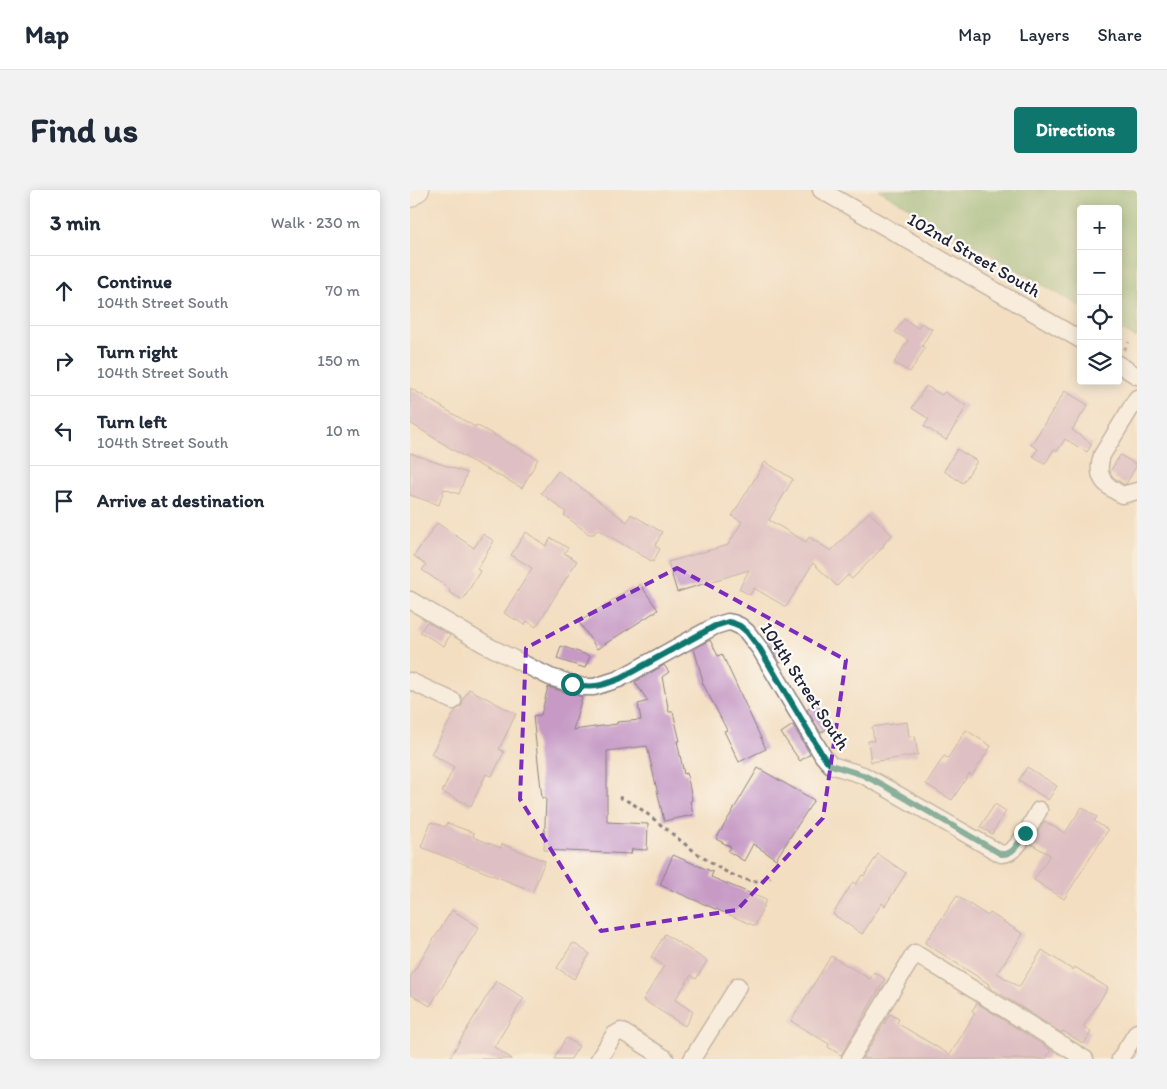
<!DOCTYPE html>
<meta charset="utf-8">
<style>
body{margin:0;font-family:Itim,sans-serif;background:#f2f2f3;color:#1f2937}
.controls{position:absolute;right:15px;top:15px;display:grid;overflow:hidden;border-radius:5px;box-shadow:0 2px 12px #0003}
.controls button{width:45px;height:45px;display:grid;place-items:center;padding:0;border:0;border-bottom:1px solid #e0e1e3;background:#fff;color:#1f2937;font:25px sans-serif}
.stop{position:absolute;width:15px;height:15px;margin:-11px;border:4px solid #0f766e;border-radius:50%;background:#fff}
.stop.end{background:#0f766e;border-color:#fff;box-shadow:0 1px 5px #0008}
.list{margin:0;padding:0;list-style:none}
h2{display:flex;justify-content:space-between;align-items:center;height:65px;margin:0;padding:0 20px;font-size:21px}
h2 small{font-size:16px;font-weight:400;color:#747a83}
.list li{display:grid;grid-template-columns:32px 1fr auto;gap:15px;align-items:center;box-sizing:border-box;height:70px;padding:0 20px;border-top:1px solid #e0e1e3}
.list b{display:block;font-size:19px;white-space:nowrap}
.list p{margin:0;font-size:16px;white-space:nowrap;color:#747a83}
.list em{font-size:16px;font-style:normal;color:#747a83}
.icon{flex:none;width:28px;height:28px;fill:none;stroke:currentColor;stroke-width:2;stroke-linecap:round;stroke-linejoin:round}
.map{position:relative;flex:none;width:727px;height:869px;overflow:hidden;border-radius:5px}
header{display:flex;align-items:center;gap:30px;box-sizing:border-box;height:70px;padding:0 25px;background:#fff;border-bottom:1px solid #e0e1e3}
header strong{font-size:24px}
nav{display:flex;gap:28px;margin-inline-start:auto;font-size:18px}
.intro{display:flex;align-items:center;justify-content:space-between;box-sizing:border-box;height:120px;padding:0 30px}
h1{margin:0;font-size:35px}
.button{padding:12px 22px;border-radius:5px;background:#0f766e;color:#fff;font-size:18px;font-weight:700}
main{display:flex;gap:30px;padding:0 30px}
aside{flex:1;background:#fff;border-radius:5px;box-shadow:0 2px 12px #0003}
.map>svg:first-child{display:block}
.forest{fill:#7eb26e;stroke:#506a54}
.building{fill:#c69ac5}
.lines{fill:none;stroke-linecap:round;stroke-linejoin:round}
.minor-casing{stroke:#8a807e;stroke-width:19}
.major-casing{stroke:#8a807e;stroke-width:22}
.path{stroke:#8a807e;stroke-width:3;stroke-dasharray:4 4;stroke-linecap:butt}
.minor{stroke:#fff;stroke-width:16}
.major{stroke:#fff;stroke-width:20}
.route{stroke:#0f766e;stroke-width:6}
.marked{fill:none;stroke:#7b2cbf;stroke-width:4;stroke-dasharray:10 6;stroke-linejoin:round}
.labels{text-anchor:middle;stroke-width:4.5;stroke-linejoin:round;paint-order:stroke}
.street-label{font-size:18px;fill:#22223b;stroke:#fdfcf7}
</style>
<header>
<strong>Map</strong>
<nav><a>Map</a><a>Layers</a><a>Share</a></nav>
</header>
<div class="intro"><h1>Find us</h1><a class="button">Directions</a></div>
<main>
<aside>
<h2>3 min<small>Walk · 230 m</small></h2>
<ul class="list">
<li><svg class="icon" aria-label="ahead" viewBox="0 0 24 24"><path d="M12 20V5M6 11l6-6 6 6"/></svg><div><b>Continue</b><p>104th Street South</p></div><em>70 m</em></li>
<li><svg class="icon" aria-label="right" viewBox="0 0 24 24"><path d="M7 20v-9h11M14 6l5 5-5 5"/></svg><div><b>Turn right</b><p>104th Street South</p></div><em>150 m</em></li>
<li><svg class="icon" aria-label="left" viewBox="0 0 24 24"><path d="M17 20v-9H6M10 6l-5 5 5 5"/></svg><div><b>Turn left</b><p>104th Street South</p></div><em>10 m</em></li>
<li><svg class="icon" aria-label="arrive" viewBox="0 0 24 24"><path d="M6 21V4h12l-3 4 3 4H6"/></svg><div><b>Arrive at destination</b></div></li>
</ul>
</aside>
<div class="map">
<svg width="727" height="869" viewBox="0 0 727 869">
<rect width="100%" height="100%" fill="#fdfcf7"/>
<filter id="ink" filterUnits="userSpaceOnUse"><feTurbulence type="fractalNoise" baseFrequency=".02" numOctaves="2"/><feDisplacementMap in="SourceGraphic" scale="10" xChannelSelector="R" yChannelSelector="G"/><feConvolveMatrix kernelMatrix="1 2 1 2 8 2 1 2 1" color-interpolation-filters="sRGB"/></filter>
<filter id="wash" filterUnits="userSpaceOnUse"><feTurbulence type="fractalNoise" baseFrequency=".0096" numOctaves="4" result="noise"/><feDisplacementMap in="SourceGraphic" scale="20" xChannelSelector="R" yChannelSelector="G"/><feGaussianBlur stdDeviation="1.12" result="paint"/><feColorMatrix in="noise" values="0 0 0 0 0 0 0 0 0 0 0 0 0 0 0 0 0 1.4 0 .05"/><feComposite in="paint" operator="in"/></filter>
<g filter="url(#wash)">
<rect width="100%" height="100%" fill="#f3dec1"/>
<polygon class="forest" points="469,0 727,0 727,147 726,148 708,138 708,19 671,19 671,117"/>
<g id="blocks">
<g class="building">
<polygon points="494,129 508,138 511,133 522,139 512,156 515,158 500,182 484,173 498,150 485,142"/>
<polygon points="516,196 532,205 534,202 557,216 536,250 514,236 519,229 502,218"/>
<polygon points="0,198 65,237 66,235 128,269 112,298 58,269 0,233"/>
<polygon points="655,201 678,215 662,240 682,254 677,262 655,249 647,261 644,259 635,274 623,266 628,259 621,255"/>
<polygon points="547,259 567,271 553,293 534,281"/>
<polygon points="0,263 57,283 49,304 34,299 29,315 0,305"/>
<polygon points="710,265 727,275 716,294 713,294 703,287 700,282"/>
<polygon points="355,272 383,289 359,330 396,352 399,347 421,361 459,322 482,345 473,355 474,356 442,389 438,385 427,396 403,373 376,417 344,398 340,405 329,399 339,380 267,402 258,372 318,355 332,332 322,326"/>
<polygon points="148,281 217,332 221,324 252,342 245,356 250,359 243,372 187,339 184,344 179,344 154,325 156,322 131,303"/>
<polygon points="27,333 64,358 73,344 84,351 67,379 70,381 53,410 39,402 40,399 12,380 16,375 4,366"/>
<polygon points="116,342 136,356 141,348 158,358 154,363 167,371 126,437 117,431 115,435 94,423 122,378 101,365"/>
<polygon points="230,394 248,420 187,459 169,432 221,398 226,400"/>
<polygon points="17,432 40,445 34,456 10,442"/>
<polygon points="365,444 381,465 370,473 356,450"/>
<polygon points="300,450 308,466 312,464 356,559 329,572 314,541 317,540 292,492 293,491 284,459"/>
<polygon points="151,456 180,466 175,478 147,469"/>
<polygon points="254,475 259,482 252,487 259,522 263,522 270,551 267,551 274,584 277,583 282,610 280,611 283,625 254,631 237,556 197,561 197,632 238,634 237,660 222,659 221,664 134,660 136,608 132,608 123,526 131,525 138,497 172,507 163,540 207,534 207,532 231,530 228,514 238,511 225,492"/>
<polygon points="59,499 106,524 89,559 94,562 82,586 76,584 61,616 32,602 44,577 21,564 46,520 52,516 53,509"/>
<polygon points="406,513 422,535 411,543 397,520"/>
<polygon points="497,532 499,547 505,546 508,565 461,572 458,551 464,551 462,537"/>
<polygon points="383,535 400,564 390,571 371,543"/>
<polygon points="556,540 581,556 562,586 559,584 542,610 516,594 534,566 538,568"/>
<polygon points="617,577 647,596 638,610 609,590"/>
<polygon points="348,578 404,610 366,669 343,654 334,671 318,661 321,657 306,649"/>
<polygon points="585,614 596,621 582,644 570,637"/>
<polygon points="672,617 687,627 684,631 698,640 654,709 624,690 640,665 621,654 634,631 655,643"/>
<polygon points="21,632 35,637 37,633 64,643 63,647 91,658 92,654 135,671 123,701 11,657"/>
<polygon points="468,664 496,683 475,716 472,713 452,744 423,724 443,692 446,694 452,685 454,686"/>
<polygon points="263,665 303,682 301,687 356,710 345,736 250,695"/>
<polygon points="547,706 578,726 580,723 613,744 587,783 609,797 632,760 663,780 665,777 698,798 673,837 681,842 674,854 653,841 652,843 578,796 579,794 515,753"/>
<polygon points="42,720 69,737 20,816 0,804 0,787"/>
<polygon points="255,744 297,771 286,789 281,785 265,810 283,822 275,836 233,810 254,776 241,767"/>
<polygon points="163,753 180,764 164,789 147,778"/>
<polygon points="421,766 460,789 464,782 475,789 431,865 418,857 419,854 381,831"/>
<polygon points="86,791 114,808 84,857 102,869 39,869"/>
<polygon points="567,813 641,860 636,869 452,869 480,824 489,829 487,833 540,865 565,823 562,821"/>
<polygon points="156,848 169,856 161,869 144,869"/>
</g>
</g>
</g>
<g filter="url(#ink)">
<use href="#blocks" fill-opacity="0" stroke="#8a807e" stroke-width="1"/>
<g class="lines">
<defs>
<g id="minor">
<polyline points="411,0 671,150"/>
<polyline points="708,174 727,186"/>
<path d="M727,208L692,265C685,287 694,295 712,305L727,301"/>
<path d="M0,410L74,454L140,487L173,497H184L209,489L305,436L318,432L323,433L330,436L337,442L350,459L413,566L421,575L453,585L471,595L591,664C608,665 621,633 629,620"/>
<polyline points="0,491 43,511"/>
<polyline points="189,869 204,845 211,841 255,868"/>
<polyline points="282,869 328,796"/>
<polyline points="440,869 505,763 675,869"/>
<polyline points="710,869 727,842"/>
</g>
<polyline id="major" points="0,7 9,0"/>
</defs>
<use href="#minor" class="minor-casing"/>
<use href="#major" class="major-casing"/>
<g class="path">
<polyline points="714,160 719,152"/>
<path d="M209,607C213,609 218,611 223,614C251,630 327,710 361,687"/>
</g>
<use href="#minor" class="minor"/>
<use href="#major" class="major"/>
</g>
</g>
<g class="lines" filter="url(#ink)">
<path class="route" d="M162,494C180,499 192,496 209,489L305,436L318,432L323,433L330,436L337,442L350,459L413,566L421,575L453,585L471,594L591,664C604,665 609,652 615,643"/>
</g>
<path d="M0 0H727V869H0ZM267,378L436,470L413,628L327,720L191,741L110,609L116,458Z" fill="#f3dec1" fill-opacity=".55" fill-rule="evenodd"/>
<path class="marked" d="M267,378L436,470L413,628L327,720L191,741L110,609L116,458Z"/>
<g class="labels">
<g class="street-label">
<text transform="translate(564 65) rotate(30)" y="6">102nd Street South</text>
<text transform="translate(395 496) rotate(57)" y="6">104th Street South</text>
</g>
</g>
</svg>
<div class="controls">
<button>+</button>
<button>−</button>
<button><svg class="icon" aria-label="locate" viewBox="0 0 24 24"><circle cx="12" cy="12" r="6"/><path d="M12 2v4M12 18v4M2 12h4M18 12h4"/></svg></button>
<button><svg class="icon" aria-label="layers" viewBox="0 0 24 24"><path d="M12 4l9 5-9 5-9-5zM3 14l9 5 9-5"/></svg></button>
</div>
<div class="stop" style="left:162px;top:494px"></div>
<div class="stop end" style="left:615px;top:643px"></div>
</div>
</main>
